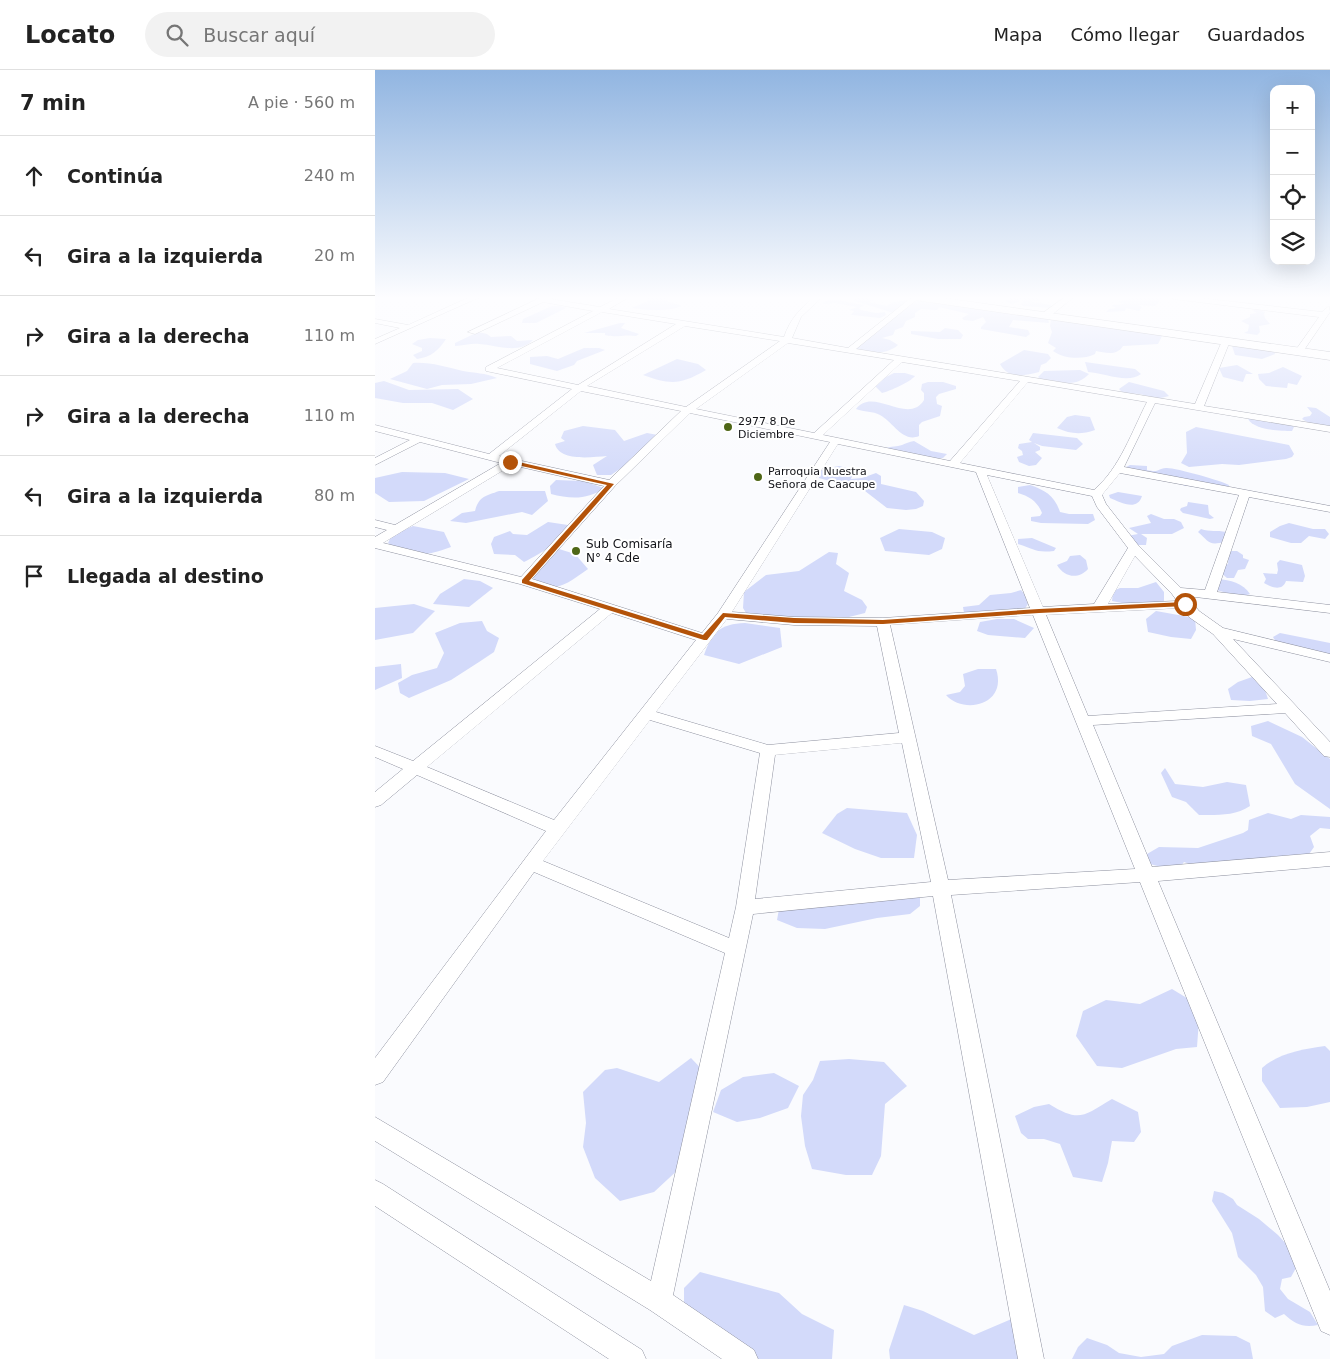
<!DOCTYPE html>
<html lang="es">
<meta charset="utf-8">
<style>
body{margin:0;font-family:"DejaVu Sans",sans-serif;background:#f2f2f2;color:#222}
.controls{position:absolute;right:15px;top:15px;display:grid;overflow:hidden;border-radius:10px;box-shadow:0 5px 20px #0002}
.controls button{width:45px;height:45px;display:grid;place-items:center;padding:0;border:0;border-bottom:1px solid #e0e0e0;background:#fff;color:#222;font:25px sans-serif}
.stop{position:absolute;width:15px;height:15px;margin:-11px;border:4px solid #b45309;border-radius:50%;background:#fff}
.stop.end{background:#b45309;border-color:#fff;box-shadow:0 1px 5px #0008}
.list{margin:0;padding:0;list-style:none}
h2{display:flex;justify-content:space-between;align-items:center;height:65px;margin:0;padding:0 20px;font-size:21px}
h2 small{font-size:16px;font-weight:400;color:#767676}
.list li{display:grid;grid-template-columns:32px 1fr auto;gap:15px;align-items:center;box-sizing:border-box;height:80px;padding:0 20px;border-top:1px solid #e0e0e0}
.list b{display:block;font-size:19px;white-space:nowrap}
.list em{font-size:16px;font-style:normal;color:#767676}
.icon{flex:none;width:28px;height:28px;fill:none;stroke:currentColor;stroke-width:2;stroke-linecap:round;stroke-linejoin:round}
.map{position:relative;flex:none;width:955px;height:1289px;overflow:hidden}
header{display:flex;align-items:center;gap:30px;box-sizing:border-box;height:70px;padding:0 25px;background:#fff;border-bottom:1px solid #e0e0e0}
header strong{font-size:24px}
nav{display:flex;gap:28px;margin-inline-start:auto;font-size:18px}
.search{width:350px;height:45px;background:#f2f2f2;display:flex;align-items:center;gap:12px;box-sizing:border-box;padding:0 18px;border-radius:28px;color:#767676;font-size:19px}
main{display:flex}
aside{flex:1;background:#fff}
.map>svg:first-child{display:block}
.green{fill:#d3dafa}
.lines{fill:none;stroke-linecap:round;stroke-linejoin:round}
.minor-casing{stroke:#8e919f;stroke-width:1}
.secondary-casing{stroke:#8e919f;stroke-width:1}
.minor{fill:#fff;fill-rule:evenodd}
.secondary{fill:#fff;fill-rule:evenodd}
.route{fill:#b45309}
.poi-dot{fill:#4e6616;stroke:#fff;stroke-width:2}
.labels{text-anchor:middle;stroke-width:4;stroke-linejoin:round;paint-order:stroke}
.far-poi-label{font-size:11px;fill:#121318;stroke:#fff;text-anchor:start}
.poi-label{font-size:12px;fill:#121318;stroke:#fff;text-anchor:start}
</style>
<header>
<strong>Locato</strong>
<div class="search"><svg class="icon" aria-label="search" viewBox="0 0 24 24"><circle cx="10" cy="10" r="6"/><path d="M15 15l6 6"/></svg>Buscar aquí</div>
<nav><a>Mapa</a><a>Cómo llegar</a><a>Guardados</a></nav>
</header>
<main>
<aside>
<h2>7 min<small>A pie · 560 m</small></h2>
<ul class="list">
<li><svg class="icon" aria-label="ahead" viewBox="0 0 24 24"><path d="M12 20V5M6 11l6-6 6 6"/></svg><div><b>Continúa</b></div><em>240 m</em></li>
<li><svg class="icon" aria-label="left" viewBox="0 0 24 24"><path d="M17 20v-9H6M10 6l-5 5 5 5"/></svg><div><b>Gira a la izquierda</b></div><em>20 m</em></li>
<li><svg class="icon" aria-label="right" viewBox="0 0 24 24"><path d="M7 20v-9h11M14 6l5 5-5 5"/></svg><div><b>Gira a la derecha</b></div><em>110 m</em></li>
<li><svg class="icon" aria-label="right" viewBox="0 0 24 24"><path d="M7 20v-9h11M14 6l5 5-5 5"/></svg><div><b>Gira a la derecha</b></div><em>110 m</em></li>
<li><svg class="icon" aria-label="left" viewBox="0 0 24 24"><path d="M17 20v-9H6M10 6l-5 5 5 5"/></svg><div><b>Gira a la izquierda</b></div><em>80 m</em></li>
<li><svg class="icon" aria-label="arrive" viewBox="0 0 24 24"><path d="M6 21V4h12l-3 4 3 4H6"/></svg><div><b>Llegada al destino</b></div></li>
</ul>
</aside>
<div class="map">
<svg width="955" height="1289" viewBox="0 0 955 1289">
<rect width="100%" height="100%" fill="#fafbfe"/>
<g class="green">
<path d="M272,227H293L290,230L307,236C291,242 274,240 257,238L275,230Z"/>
<path d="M490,227L498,230L494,232L512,236L518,232L535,230L518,243C504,238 492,235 479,231L480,229Z"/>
<polygon points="637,227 664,227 665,230 654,231 676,235 676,238 648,236 645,234 648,232 647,228 645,229 644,232 636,234 630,231"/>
<polygon points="788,227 780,236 763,235 767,237 764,241 751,238 750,241 731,242 734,239 741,238 737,236 738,235 749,234 743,232 759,227"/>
<polygon points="458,229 489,235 484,238 486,240 501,243 510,242 511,245 505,248 478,245 476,245 479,241 474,240 482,237 460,233 449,234 448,232"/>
<path d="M545,230L673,249L674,253L638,250L634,257L653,260L655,264L651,267L606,259V257L611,252L608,247L598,251L589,250L587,248L594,244L564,237L562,240L546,239L540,243V247L531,251L528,257L520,260L518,265L507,268L515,270L523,275C512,285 493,284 480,279L536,234Z"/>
<polygon points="177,236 186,236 191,238 161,253 147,253 148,249"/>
<polygon points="881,239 890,242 889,244 890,248 895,254 884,256 885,262 882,265 869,263 873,261 874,255 866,251 875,247 875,244 882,243 878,241"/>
<path d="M676,249L788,264L783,274L748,276C742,286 731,283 721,281L720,284C708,290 689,289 678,281L681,278L673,273L677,262L675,256Z"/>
<path d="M245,253H250L246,258L264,264L261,266C250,264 240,268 230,265V263H209Z"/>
<polygon points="570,258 583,260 588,265 586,269 563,269 536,264 536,261 565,262"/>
<path d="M103,262L112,264L116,267L136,266L142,271L158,270C143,285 123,275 104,274C97,273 88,276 80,276V273Z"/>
<path d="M55,268L71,269C63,281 56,287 42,289L38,285L47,281V278L37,274L43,270Z"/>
<polygon points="857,276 885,278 899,281 900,284 887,289 860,285"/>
<polygon points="209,278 224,278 230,280 202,291 199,295 182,301 155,294 155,287 172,286 183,289"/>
<path d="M649,280L673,284L676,288L671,293L666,295L664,302C649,306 633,309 625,294Z"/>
<path d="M302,289L323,294L331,300C305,315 296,315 268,305Z"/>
<path d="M710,292L760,299L766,304C753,314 729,303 713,302Z"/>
<path d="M38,293C56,292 70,297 88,301C100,303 110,303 122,308L96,314L67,315L52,319L15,309L32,301Z"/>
<polygon points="862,295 878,304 871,304 868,312 848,307 844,298"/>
<polygon points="908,297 927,306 922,315 913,313 912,318 891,316 884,309 883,304 894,303"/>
<path d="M705,300L714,304C700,319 684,311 666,309L663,307L669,301Z"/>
<path d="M519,303H530L540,306C535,312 515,321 507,323L500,316L509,308Z"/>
<polygon points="9,311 34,320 83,319 98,329 78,340 57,333 28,333 0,328 0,313"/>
<path d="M553,312H568L581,316V319L564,324L561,327L562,334L567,336L565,346L547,352L544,355V366C528,373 518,352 505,345C498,341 489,342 481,339C498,316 533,356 549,330V323L546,320L547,314Z"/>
<polygon points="754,312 789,321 794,326 782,329 765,324 748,323 744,319"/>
<polygon points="932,337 941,338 955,347 955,356 934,353 927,349 929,347 935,346 937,343"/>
<path d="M700,345L715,347L720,360C705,365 696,364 682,358L692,347Z"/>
<path d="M876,348L915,354L919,357L917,361C905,361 879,360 873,349Z"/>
<path d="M208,356L240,360L249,371L272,363L283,365L255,392L236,405H222L218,395L232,386C217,387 185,392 180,374L190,371L186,368L189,361Z"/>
<polygon points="821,357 914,375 919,384 917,387 911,389 864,395 847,394 814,397 806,393 812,383 811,362"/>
<polygon points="658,363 702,368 708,374 701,380 667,376 659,373 665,377 665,380 660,382 667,388 661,395 654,396 644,392 642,387 648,385 647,381 643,378 644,374 657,372 654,370"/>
<path d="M539,371L556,381L572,384L568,388L558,389L511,378C516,376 522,377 527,375C531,373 534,372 539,371Z"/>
<path d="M755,395L772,396V400C784,403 782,399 791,398C798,397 848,411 854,415L853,418L811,416L749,398Z"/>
<polygon points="464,396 479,400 476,409 487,408 501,403 506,406 506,414 541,422 549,431 548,436 541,439 531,440 512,438 490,421 444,408 444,403 448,399"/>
<polygon points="27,402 70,403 94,409 49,431 14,432 0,423 0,408"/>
<path d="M181,410L208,411L229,418C213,430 195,429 176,424L175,416Z"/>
<path d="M655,415C670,420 680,426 685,442L694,444H718L720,450L713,454L666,453L656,451V447L665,446L667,443C663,432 654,426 643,423V417Z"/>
<path d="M124,421H170L173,431L157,445L147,442L91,453L75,451L87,443L100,441C104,426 111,426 124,421Z"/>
<path d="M743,422L767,426C762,442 745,432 735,428L734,425Z"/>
<polygon points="813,432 833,435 834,444 839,448 835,449 808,443 805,440 806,438 812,436"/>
<polygon points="776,444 789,449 799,449 806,452 809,458 797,464 766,464 772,468 771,475 758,475 752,466 763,464 754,458 776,453 772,446"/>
<path d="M173,452L193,455C180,475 169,482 149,492L140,485L119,484L116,474L119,467L135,461L138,464L152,465Z"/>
<polygon points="914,453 938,459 950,459 954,464 950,469 934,466 926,473 916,473 895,467 895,462 905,456"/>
<path d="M38,456L69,462L76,477C52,486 35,489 13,473L17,465Z"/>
<polygon points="524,459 557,462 570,468 567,479 554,485 510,481 505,468"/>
<path d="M826,459C835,462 842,460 851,462L850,472C832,476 834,471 823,462Z"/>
<path d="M657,468L681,478L679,481C660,483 660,479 643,474V469Z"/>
<path d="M184,479L200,484L213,499C193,513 185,521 160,516L158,507Z"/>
<polygon points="854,481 862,481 868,485 868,488 874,490 870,499 863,500 859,508 852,508 846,503 849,496 853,494"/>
<polygon points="454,482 463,483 461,494 474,503 469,521 487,530 492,537 490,543 458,551 371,543 368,538 369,522 391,505 424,501"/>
<path d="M705,485L711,490L713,499C703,510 689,507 682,495L692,491L695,486Z"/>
<path d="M905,490L927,495L930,506L928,512L911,511C907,522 896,517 889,513L891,509L888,503L902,504L903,500L902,493Z"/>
<polygon points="89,509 105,511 118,518 94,537 58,534 65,524"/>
<path d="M843,509C855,510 868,513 875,524C868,528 847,522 839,519Z"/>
<polygon points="781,512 789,522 789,534 757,535 737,531 738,521 745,518 763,518"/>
<polygon points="646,520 650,525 653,534 649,540 589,543 588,537 604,535 615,525 636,523"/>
<polygon points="39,534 60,541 38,563 0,570 0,538"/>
<polygon points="781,541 820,548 821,560 816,569 796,567 773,562 771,549"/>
<polygon points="622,549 639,549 659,558 650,568 613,565 602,561 605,552"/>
<polygon points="107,551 112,561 124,568 119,582 104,592 76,610 34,628 25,623 23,613 37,605 62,598 69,583 60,563 85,553"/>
<path d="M370,553L405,558L407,577L364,594L329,585C337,562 345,554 370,553Z"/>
<polygon points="905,563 955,573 955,591 902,574 898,567"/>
<polygon points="26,594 27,608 0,620 0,597"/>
<path d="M603,599H621C633,635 589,645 571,625L585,622L590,616L588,604Z"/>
<polygon points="877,607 889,617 893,629 875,631 856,630 853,619 863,612"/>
<polygon points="893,651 927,667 955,689 955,739 920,714 896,674 877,666 876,656"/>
<path d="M790,698L800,714L828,717L852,712L871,715L875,736C860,746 843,745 824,745L811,732L797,727L786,703Z"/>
<polygon points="472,738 532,743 542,765 539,788 506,788 480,779 447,763 462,744"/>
<polygon points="893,743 916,749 926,745 955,747 955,759 945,758 935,766 939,777 932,787 820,796 809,792 805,797 790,798 775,794 772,784 784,777 823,778 868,763 873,760 874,750"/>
<polygon points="545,826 545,836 535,844 502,848 450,859 422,858 402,850 404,839"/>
<polygon points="797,919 825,936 822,977 801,979 747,998 722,996 701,966 708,941 731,930 765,934"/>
<path d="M950,976L955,981V1032L932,1037L905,1038L887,1011V998C904,983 928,979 950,976Z"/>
<polygon points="316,988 338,1011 320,1084 279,1122 245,1131 220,1108 208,1077 211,1053 208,1022 230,1000 242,998 284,1012"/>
<polygon points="474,989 509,992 532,1016 510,1034 506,1086 497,1105 471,1105 437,1099 430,1076 426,1046 428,1025 438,1010 445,991"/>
<polygon points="399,1003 424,1016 413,1038 385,1048 362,1052 338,1042 346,1020 368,1007"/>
<path d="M737,1029L763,1042L766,1062L759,1072L737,1071L733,1093L727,1112L698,1107L685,1074L669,1069H653L646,1063L640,1046L659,1037L674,1034C705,1053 708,1046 737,1029Z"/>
<path d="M839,1121L848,1123L858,1129L862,1135L884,1149L903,1165L913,1176L921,1198L916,1207L907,1209L905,1219L913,1229L935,1242L943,1255C928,1258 920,1254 909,1244L900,1248L890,1241L888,1217L881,1205L863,1187L857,1163L837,1131Z"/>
<polygon points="325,1202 404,1223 427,1244 459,1260 457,1289 362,1289 309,1240 309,1218"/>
<polygon points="529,1235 548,1241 599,1265 655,1241 666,1271 655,1289 515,1289 514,1280"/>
<polygon points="827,1265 861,1266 875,1273 878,1289 697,1289 703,1277 712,1268 732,1275 744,1283 766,1287 789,1284 797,1276"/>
</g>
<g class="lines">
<defs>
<g id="minor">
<polygon points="95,227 105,227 0,274 0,269 25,258 0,253 0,249 33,255"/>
<path d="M167,227H177L175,229L225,237L245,227H254L234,239L409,267C415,249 425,239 439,227H447L426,247L417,268L473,278L537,227H545L481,279L820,334L847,271L851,269L855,271L829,336L955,356V362L780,333L749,397L955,436V442L874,427L842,522L955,535V543L812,526L824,541L848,558L955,584V592L858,569L955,672V687L949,686L910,643L718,655L777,797L955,782V796L783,811L955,1221V1265L946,1261L765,812L576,825L669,1289H643L558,826L378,844L298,1225L379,1280L383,1289H347L275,1240L0,1071V1047L276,1211L350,883L159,802L8,1012L0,1015V988L171,761L42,705L6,735L0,737V722L28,699L0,687V676L38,691L225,539L145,514L0,478V467L12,460L0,457V450L20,455L126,393L45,372L0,395V388L35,370L0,361V355L114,384L197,319L111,301V297L218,241L168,232L100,264L93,262ZM227,242L301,254L203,315L122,298ZM310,256L405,271L311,337L212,316ZM413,273L519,290L439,363L321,339ZM527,292L645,311L575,391L448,365ZM653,312L772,332C757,361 745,398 719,420L585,393ZM206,321L306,341L234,410L124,386ZM315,343L455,372L343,543L327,563L157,509L240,416ZM463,374L601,402L655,538L508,548L419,547L357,542ZM137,395L229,416L146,507L8,473ZM745,403L864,425L830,520L806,518L763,475L731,434L727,425ZM612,405L717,426L722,437L753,478L719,534L668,537ZM760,486L797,524L802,531L733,534ZM808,538L814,547L838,564L902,634L713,646L671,545ZM237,543L321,570L179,750L52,697ZM658,545L760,799L573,810L515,555ZM352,549L419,555L502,556L524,663L393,675L281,642ZM275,650L385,683L361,837L354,868L168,791ZM527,673L556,812L380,829L400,685Z"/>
<polygon points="690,227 699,227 674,247 668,247 668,243"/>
<polygon points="795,227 816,227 947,242 954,236 955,242 927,283 924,284 920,281 944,247 799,229"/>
<polygon points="0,1110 8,1114 267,1280 271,1289 234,1289 0,1136"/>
</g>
<polygon id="secondary" points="535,227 561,227 955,282 955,290 540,230"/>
</defs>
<use href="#minor" class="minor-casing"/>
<use href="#secondary" class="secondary-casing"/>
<use href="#minor" class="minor"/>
<use href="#secondary" class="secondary"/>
</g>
<linearGradient id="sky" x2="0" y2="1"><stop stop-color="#91b5e1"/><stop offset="0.56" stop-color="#fdfdff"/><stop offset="1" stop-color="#fdfdff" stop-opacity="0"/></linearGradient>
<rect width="955" height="407" fill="url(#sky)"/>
<polygon class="route" points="135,390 239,414 154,511 328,565 348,543 419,548 508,550 664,539 810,532 814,534 810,536 664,543 508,554 419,553 350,547 332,570 329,570 147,513 147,510 232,415 133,393"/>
<g class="poi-dot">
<circle cx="353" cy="357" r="5"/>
<circle cx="383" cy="407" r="5"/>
<circle cx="201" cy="481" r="5"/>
</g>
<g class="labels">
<g class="far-poi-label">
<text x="363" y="355">2977 8 De<tspan x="363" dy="13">Diciembre</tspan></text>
<text x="393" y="405">Parroquia Nuestra<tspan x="393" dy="13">Señora de Caacupe</tspan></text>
</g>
<g class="poi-label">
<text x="211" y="478">Sub Comisaría<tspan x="211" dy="14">N° 4 Cde</tspan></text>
</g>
</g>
</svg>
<div class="controls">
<button>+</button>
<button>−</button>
<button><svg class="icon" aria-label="locate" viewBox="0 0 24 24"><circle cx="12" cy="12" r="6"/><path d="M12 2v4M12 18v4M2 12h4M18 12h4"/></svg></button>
<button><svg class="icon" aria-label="layers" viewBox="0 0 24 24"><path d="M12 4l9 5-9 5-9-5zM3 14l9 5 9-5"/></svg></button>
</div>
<div class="stop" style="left:810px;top:534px"></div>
<div class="stop end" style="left:135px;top:392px"></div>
</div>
</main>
